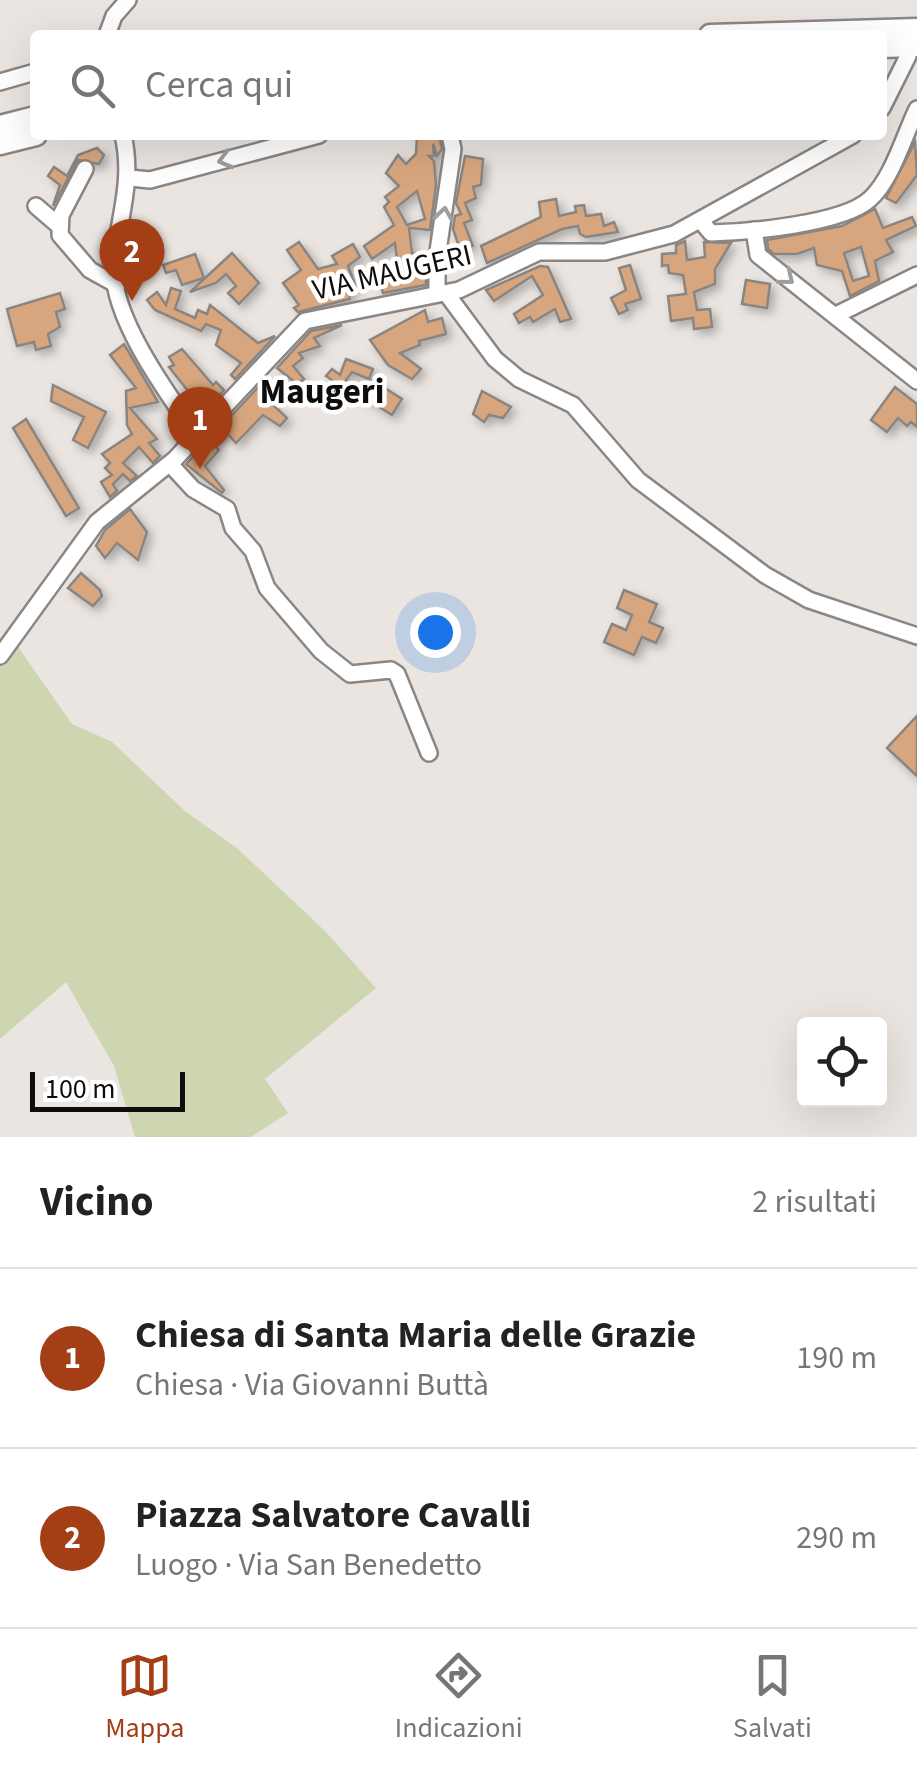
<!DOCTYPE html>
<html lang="it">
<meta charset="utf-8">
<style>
body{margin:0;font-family:"Source Sans 3",sans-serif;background:#f6f6f6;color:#222}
.controls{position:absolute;right:30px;bottom:30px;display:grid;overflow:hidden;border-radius:10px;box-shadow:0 10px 40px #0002}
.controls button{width:90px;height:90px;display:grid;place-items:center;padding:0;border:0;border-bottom:2px solid #e0e0e0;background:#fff;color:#222;font:50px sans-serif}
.scale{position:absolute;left:30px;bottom:25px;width:155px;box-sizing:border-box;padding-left:10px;border:5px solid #0e0d0c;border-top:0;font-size:28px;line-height:35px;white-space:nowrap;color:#0e0d0c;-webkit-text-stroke:8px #fff;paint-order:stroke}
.you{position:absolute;left:435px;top:632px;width:35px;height:35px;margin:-25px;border:8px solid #fff;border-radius:50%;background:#1a73e8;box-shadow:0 0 0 15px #1a73e833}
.badge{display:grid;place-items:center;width:65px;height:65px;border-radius:50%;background:#a43e15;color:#fff;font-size:32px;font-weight:700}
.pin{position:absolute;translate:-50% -82px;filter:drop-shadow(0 2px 5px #0008)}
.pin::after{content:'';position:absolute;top:52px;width:35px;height:30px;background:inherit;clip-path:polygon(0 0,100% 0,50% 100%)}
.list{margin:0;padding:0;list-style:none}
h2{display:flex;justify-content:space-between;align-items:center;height:130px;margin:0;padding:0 40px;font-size:42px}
h2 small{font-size:32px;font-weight:400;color:#767676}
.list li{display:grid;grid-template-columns:65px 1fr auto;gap:30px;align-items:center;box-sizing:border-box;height:180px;padding:0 40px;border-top:2px solid #e0e0e0}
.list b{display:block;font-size:38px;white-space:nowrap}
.list p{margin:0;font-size:32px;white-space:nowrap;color:#767676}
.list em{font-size:32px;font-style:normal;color:#767676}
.icon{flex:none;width:55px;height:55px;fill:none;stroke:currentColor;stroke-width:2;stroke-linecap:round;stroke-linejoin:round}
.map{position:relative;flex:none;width:917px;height:1137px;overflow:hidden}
.search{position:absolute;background:#fff;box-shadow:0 10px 40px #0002;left:30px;right:30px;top:30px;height:110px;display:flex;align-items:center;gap:25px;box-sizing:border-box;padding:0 35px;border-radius:10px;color:#767676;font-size:38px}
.sheet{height:490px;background:#fff}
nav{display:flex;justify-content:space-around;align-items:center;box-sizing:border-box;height:140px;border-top:2px solid #e0e0e0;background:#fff;font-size:28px;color:#767676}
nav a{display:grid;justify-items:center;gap:5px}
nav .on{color:#a43e15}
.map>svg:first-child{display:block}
.green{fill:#cdd6b0}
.building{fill:#d7a67e;stroke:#8a8581;stroke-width:2.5;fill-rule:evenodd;filter:url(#shadow)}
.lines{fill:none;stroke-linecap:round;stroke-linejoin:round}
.minor-casing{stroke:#8b8683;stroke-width:20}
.highway-casing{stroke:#8b8683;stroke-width:25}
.minor{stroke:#fff;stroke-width:15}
.highway{stroke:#fff;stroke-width:20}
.oneway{stroke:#9f9e9e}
.labels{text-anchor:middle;stroke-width:9;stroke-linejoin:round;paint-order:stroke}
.street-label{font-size:30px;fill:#0e0d0c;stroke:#fff}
.quarter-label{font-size:35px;font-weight:bold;fill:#0e0d0c;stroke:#fff}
</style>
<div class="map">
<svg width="917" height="1137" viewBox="0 0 917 1137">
<defs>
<filter id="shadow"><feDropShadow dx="4.5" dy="4.5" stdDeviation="5" flood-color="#0004"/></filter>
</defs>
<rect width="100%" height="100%" fill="#eae5e1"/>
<polygon class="green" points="18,647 72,724 112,742 186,812 237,848 326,932 376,988 265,1079 288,1113 251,1137 135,1137 114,1066 66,982 0,1039 0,665"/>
<g class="building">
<path d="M417,135H439L442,149L437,156L433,144L434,156H429L434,161L436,185L430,230L409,228L412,253H426V285L383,293L379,279L387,277L386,270L397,260L395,243L372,259L364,246L394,225L384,207L389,202L385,197L399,186L386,173L398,155L406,164L416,154ZM417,191L425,219L407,225L397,207Z"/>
<polygon points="915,142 917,175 896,203 886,198"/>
<polygon points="97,148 104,155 99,164 78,160 53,206 60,185 48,176 54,167 67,176 78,155"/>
<polygon points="465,156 483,159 481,185 473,187 476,198 465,203 472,220 464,223 473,246 460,250 453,229 455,216 461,214 456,203"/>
<polygon points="556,199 559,216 576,212 575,206 584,205 586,216 601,214 604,226 614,222 618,232 586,237 580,234 578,226 562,229 487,263 481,246 541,217 539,202"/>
<path d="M875,209L883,228L912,217L916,226L886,240L893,252L875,261L879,281L850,296L842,271L817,265L814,248L797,254H774L768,249L767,240L842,226ZM861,247L869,276L853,281L844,253Z"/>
<polygon points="685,241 687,260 705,257 704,242 731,243 715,269 715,284 694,292 697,310 710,309 712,327 694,329 693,318 671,321 668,296 686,294 683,275 669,273 668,265 662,266 662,254 676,253 676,245"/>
<polygon points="299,242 318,269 337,264 332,256 353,244 360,257 348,266 356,287 349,289 350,299 298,312 294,308 299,305 283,283 301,270 287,250"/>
<polygon points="232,253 259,283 239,304 228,293 236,286 226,274 216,283 190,292"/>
<polygon points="195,254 204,278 182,285 176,270 166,273 163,265"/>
<polygon points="630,265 641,299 625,304 628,310 619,314 611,298 626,290 619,268"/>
<polygon points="540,266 548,267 571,319 560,322 555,309 533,322 530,317 519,323 514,314 543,295 532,276 494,301 486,290"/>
<polygon points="746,280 770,284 767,308 742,304"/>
<polygon points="171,288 181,291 175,309 195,318 198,310 207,314 210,305 258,343 275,336 235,379 231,375 241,363 216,345 221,330 206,324 201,331 155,310 147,300 157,292 166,305"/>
<polygon points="60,293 65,309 56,312 60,327 48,334 51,346 36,350 34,342 17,346 7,309"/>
<polygon points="425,310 428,322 442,318 446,334 419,341 420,345 400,353 421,369 412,379 388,365 370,340"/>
<polygon points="342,325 314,338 320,346 299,353 303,358 293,366 304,379 297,384 277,368 311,331"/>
<polygon points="124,344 158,402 130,408 157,439 149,443 160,456 153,463 139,447 123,463 137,476 130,481 123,474 113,484 117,491 110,497 101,482 112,475 105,468 110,463 102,454 132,434 127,425 126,391 136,388 110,355"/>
<polygon points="182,349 213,385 216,382 224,390 198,418 183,395 188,391 169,367 174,365 169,357"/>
<polygon points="346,359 373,369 369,379 352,372 335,395 336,383 326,376 332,369 340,375"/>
<polygon points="266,379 272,384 267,399 287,418 280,426 263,415 236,443 225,431 213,444 219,450 205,466 224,490 222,493 186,464"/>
<polygon points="372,380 402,399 392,415 362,396"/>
<polygon points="53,385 106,412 88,448 73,440 84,417 51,401"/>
<polygon points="895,387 917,404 917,427 911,422 907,426 898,418 887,432 871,420"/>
<polygon points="482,391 511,407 503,418 489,415 484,422 473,414"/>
<polygon points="26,419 79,508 66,516 13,428"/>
<polygon points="130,509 147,532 138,560 117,543 105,558 96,546 105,530"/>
<polygon points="81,573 100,590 102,596 93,606 68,588"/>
<polygon points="624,590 657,604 649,622 663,628 656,643 642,637 634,655 604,642 612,624 626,630 632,615 617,608"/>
<polygon points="917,716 917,776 887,748"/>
</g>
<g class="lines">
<defs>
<g id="minor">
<polyline points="107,35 114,16 128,0"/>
<polyline points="0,82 35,72"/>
<polyline points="882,108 908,56"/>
<path d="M123,135C134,182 118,219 114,265C110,316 169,396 198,437"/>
<polyline points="85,169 61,215 60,235 90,270 117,285"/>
<polyline points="130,178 150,180 319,135"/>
<polyline points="36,206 58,225"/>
<path d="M701,221L711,233C748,232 843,224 870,199C892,179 904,136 917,109"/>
<polyline points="754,230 758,255 917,381"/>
<polyline points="446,293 495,359 519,379 573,405 638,480 765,575 809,600 917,636"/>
<polyline points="437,294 437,258 453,149 450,135"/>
<polyline points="836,315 917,275"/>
<polyline points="170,464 193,489 227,509 233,528 253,551 267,588 321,651 350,674 391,670 397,674 429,753"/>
<polyline points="0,656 97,522 175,459 305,321 459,290 539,252 605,252 674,234 853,135"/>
</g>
<g id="highway">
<polyline points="710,35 917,29"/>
<polyline points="882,47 917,46"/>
<polyline points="0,126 35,117"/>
<polyline points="0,144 36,135"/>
</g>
</defs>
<use href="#minor" class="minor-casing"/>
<use href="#highway" class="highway-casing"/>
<use href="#minor" class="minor"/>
<use href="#highway" class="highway"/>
</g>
<defs><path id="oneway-chevron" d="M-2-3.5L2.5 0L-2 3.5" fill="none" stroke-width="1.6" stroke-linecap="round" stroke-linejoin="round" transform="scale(2.5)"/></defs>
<g class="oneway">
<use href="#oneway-chevron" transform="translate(225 160) rotate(165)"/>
<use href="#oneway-chevron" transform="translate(444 214) rotate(-82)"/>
<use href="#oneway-chevron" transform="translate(787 278) rotate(39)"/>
</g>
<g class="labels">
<g class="street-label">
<text transform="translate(392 272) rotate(-13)" y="10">VIA MAUGERI</text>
</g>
<g class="quarter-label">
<text x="322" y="403">Maugeri</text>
</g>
</g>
</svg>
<div class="controls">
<button><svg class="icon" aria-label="locate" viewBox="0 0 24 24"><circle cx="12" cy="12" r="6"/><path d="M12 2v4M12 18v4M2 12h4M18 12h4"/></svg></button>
</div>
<div class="scale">100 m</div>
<div class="you"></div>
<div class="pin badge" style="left:200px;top:469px">1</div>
<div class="pin badge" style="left:132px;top:301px">2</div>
<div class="search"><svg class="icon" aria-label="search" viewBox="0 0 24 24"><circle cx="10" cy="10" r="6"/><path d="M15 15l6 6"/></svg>Cerca qui</div>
</div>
<section class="sheet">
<h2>Vicino<small>2 risultati</small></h2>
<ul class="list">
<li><span class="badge">1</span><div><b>Chiesa di Santa Maria delle Grazie</b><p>Chiesa · Via Giovanni Buttà</p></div><em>190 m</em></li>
<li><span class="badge">2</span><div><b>Piazza Salvatore Cavalli</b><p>Luogo · Via San Benedetto</p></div><em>290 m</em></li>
</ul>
</section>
<nav>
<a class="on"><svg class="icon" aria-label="map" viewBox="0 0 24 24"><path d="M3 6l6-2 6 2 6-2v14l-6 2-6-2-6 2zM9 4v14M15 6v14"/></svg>Mappa</a>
<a><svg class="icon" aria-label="directions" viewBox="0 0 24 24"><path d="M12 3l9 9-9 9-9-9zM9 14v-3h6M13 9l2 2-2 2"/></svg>Indicazioni</a>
<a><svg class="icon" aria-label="saved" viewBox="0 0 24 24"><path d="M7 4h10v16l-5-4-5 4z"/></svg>Salvati</a>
</nav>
